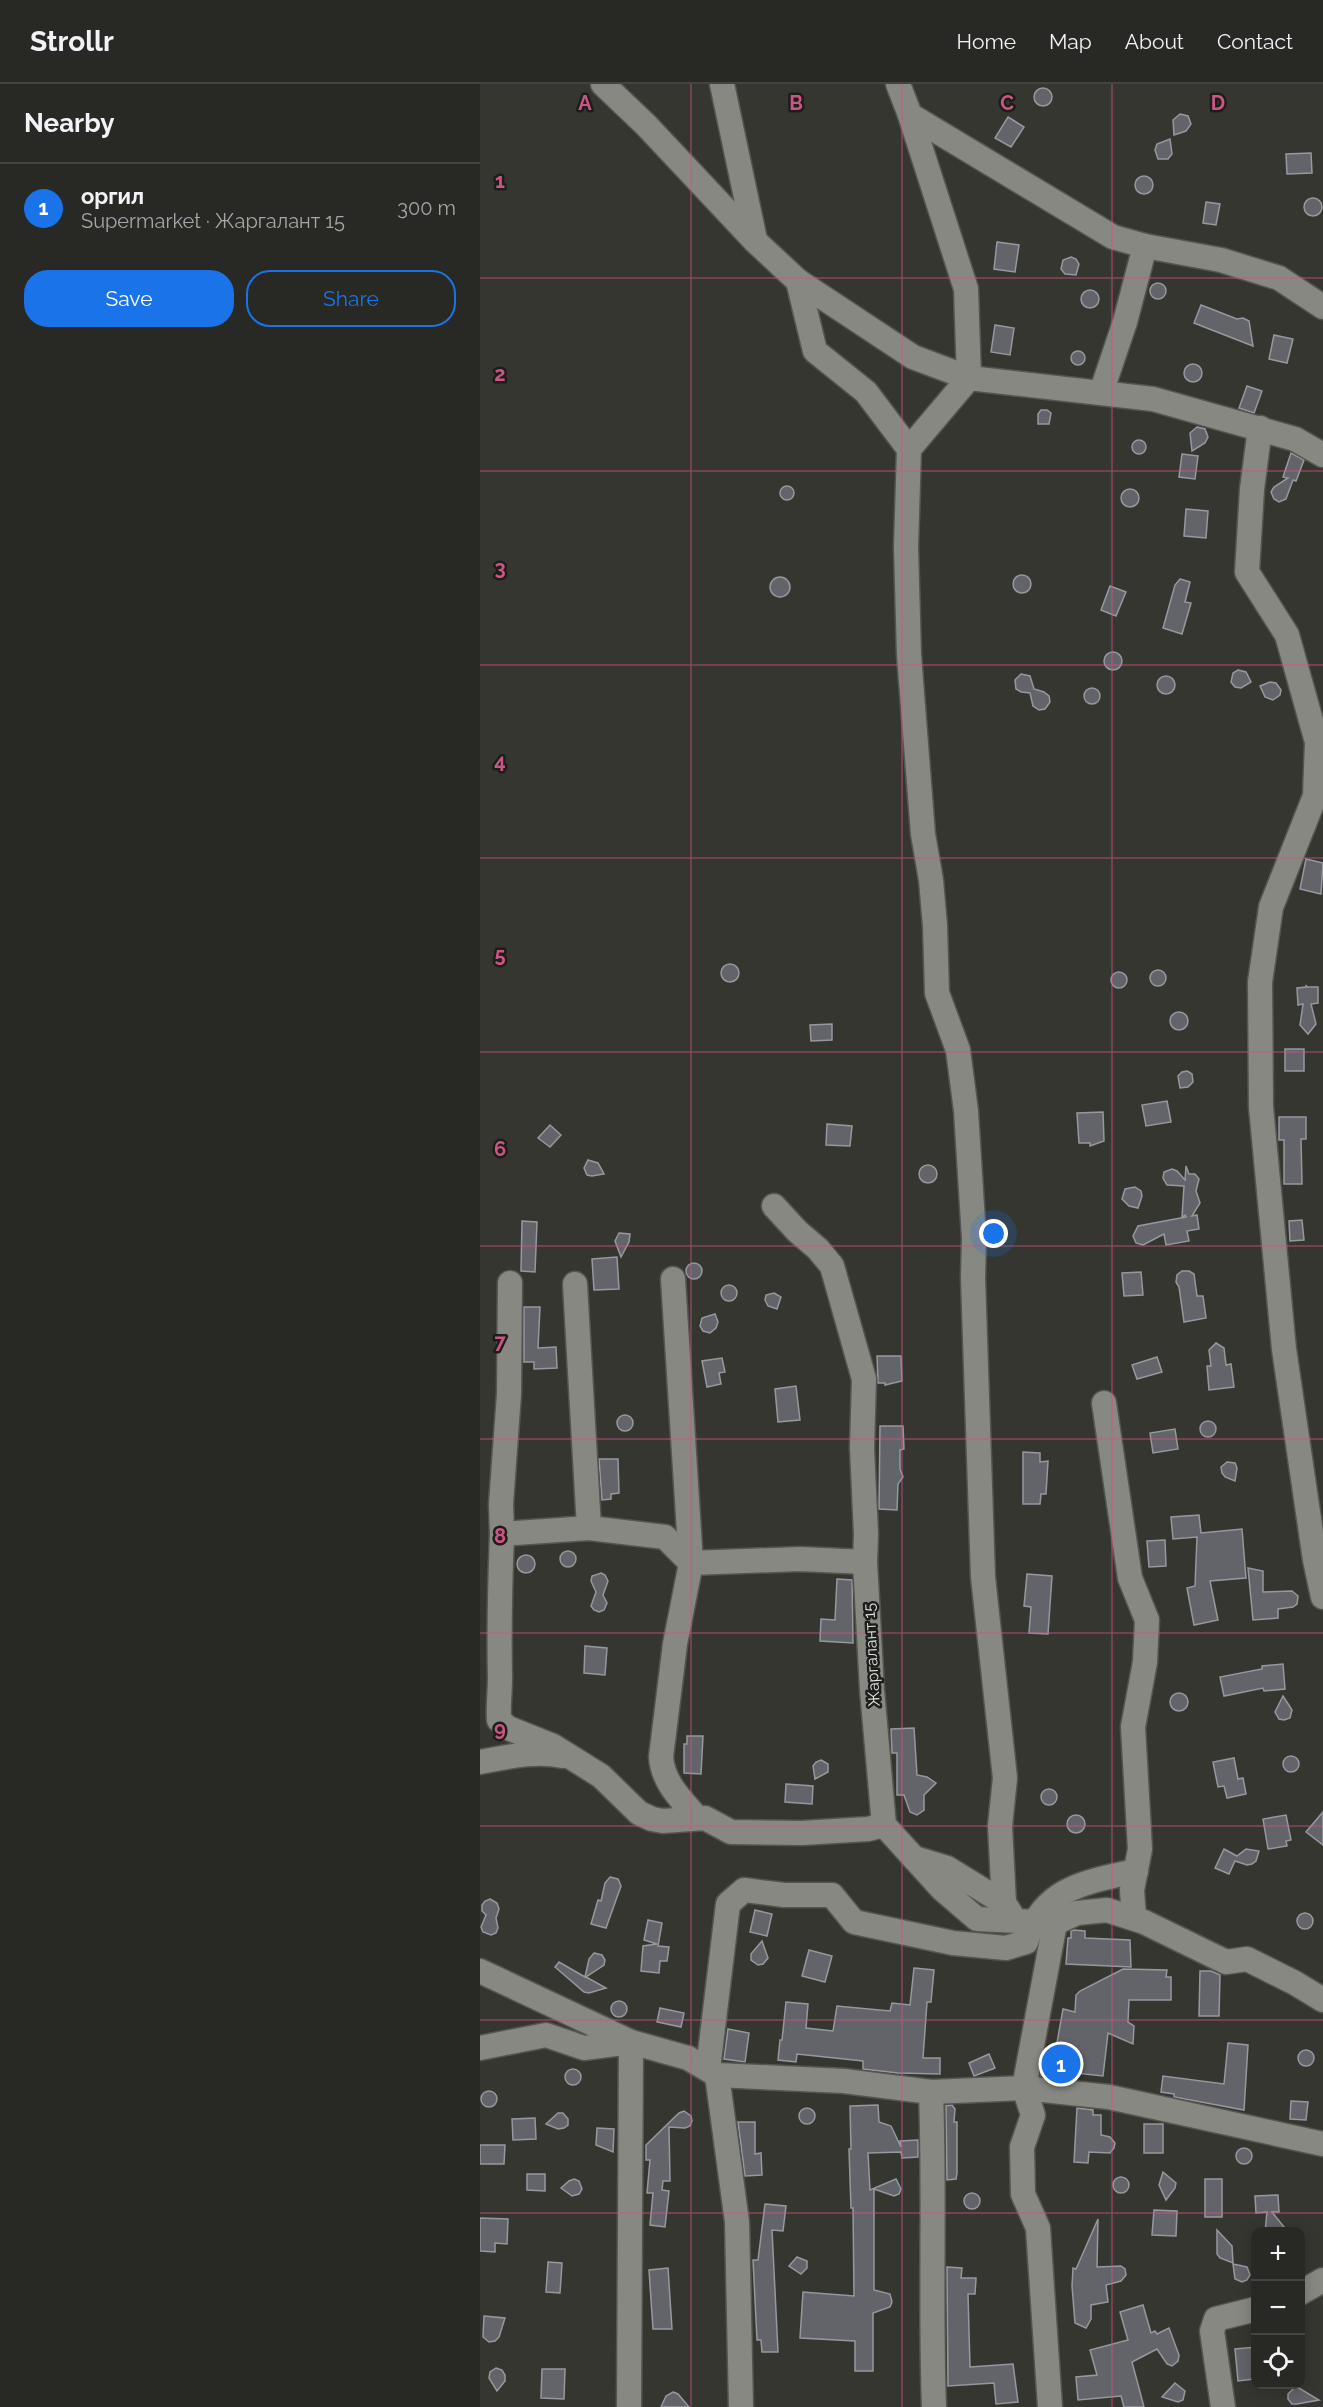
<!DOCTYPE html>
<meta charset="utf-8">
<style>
body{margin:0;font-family:Raleway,sans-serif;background:#343432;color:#f1f3f6}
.controls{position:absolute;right:18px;bottom:18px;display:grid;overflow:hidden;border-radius:12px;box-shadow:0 3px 15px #0003}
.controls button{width:54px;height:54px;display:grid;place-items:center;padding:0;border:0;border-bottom:2px solid #444442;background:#282825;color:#f1f3f6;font:30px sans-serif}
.you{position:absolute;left:514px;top:1150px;width:21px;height:21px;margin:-15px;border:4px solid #fff;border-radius:50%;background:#1a73e8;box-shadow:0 0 0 9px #1a73e833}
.badge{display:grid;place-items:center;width:39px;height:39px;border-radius:50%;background:#1a73e8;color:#fff;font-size:20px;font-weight:700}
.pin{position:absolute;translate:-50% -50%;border:3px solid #fff;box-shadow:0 2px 6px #0006}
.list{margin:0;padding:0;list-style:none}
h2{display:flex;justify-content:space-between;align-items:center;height:78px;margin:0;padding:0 24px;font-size:26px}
h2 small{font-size:20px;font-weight:400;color:#a5a6a7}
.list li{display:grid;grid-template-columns:39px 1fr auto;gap:18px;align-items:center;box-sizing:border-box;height:90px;padding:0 24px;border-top:2px solid #444442}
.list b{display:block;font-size:22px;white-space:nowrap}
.list p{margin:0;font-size:20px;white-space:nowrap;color:#a5a6a7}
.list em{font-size:20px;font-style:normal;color:#a5a6a7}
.actions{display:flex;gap:12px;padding:18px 24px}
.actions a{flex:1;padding:14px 0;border:2px solid #1a73e8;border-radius:24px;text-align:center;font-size:21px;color:#1a73e8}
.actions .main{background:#1a73e8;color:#fff}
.icon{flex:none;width:33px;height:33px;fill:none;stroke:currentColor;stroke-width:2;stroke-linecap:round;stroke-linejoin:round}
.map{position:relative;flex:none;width:843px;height:2323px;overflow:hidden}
header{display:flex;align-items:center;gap:36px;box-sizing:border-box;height:84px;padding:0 30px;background:#282825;border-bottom:2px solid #444442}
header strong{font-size:28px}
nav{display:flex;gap:33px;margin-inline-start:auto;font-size:21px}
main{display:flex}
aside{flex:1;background:#282825}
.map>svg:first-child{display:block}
.building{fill:#636469;stroke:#97989e;stroke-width:1.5}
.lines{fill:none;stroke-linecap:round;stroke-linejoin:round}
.minor-casing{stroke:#545550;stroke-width:27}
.minor{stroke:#878882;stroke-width:24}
.grid{fill:none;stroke:#cc5583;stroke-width:1.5;stroke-opacity:0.55}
.labels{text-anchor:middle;stroke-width:5;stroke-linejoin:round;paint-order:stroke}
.street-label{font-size:16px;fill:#e2e3df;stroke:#1d1e1b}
.grid-label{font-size:20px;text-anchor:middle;font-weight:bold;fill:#cc5583;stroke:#1d1e1b;stroke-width:5;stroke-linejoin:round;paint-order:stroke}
</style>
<header>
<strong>Strollr</strong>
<nav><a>Home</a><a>Map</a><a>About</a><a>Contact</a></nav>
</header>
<main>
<aside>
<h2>Nearby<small></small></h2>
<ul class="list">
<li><span class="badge">1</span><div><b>оргил</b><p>Supermarket · Жаргалант 15</p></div><em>300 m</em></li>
</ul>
<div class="actions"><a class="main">Save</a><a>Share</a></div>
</aside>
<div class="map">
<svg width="843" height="2323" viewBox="0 0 843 2323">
<rect width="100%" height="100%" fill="#363631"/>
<g class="building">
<circle cx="563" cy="13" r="9"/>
<polygon points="700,30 708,32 711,40 706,47 694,51 693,36"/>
<polygon points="528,33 544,43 531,63 515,54"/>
<polygon points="690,55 692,70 688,75 678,75 675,66 677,60"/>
<polygon points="831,69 832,89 807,90 806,70"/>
<circle cx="664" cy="101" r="9"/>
<circle cx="833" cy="123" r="9"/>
<polygon points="726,118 740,120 736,141 723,139"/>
<polygon points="517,158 539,161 535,188 514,185"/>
<polygon points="591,173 596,175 599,180 596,191 585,190 581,185 583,176"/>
<circle cx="678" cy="207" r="8"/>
<circle cx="610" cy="215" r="9"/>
<polygon points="721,221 757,235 763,234 769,237 773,262 714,239"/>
<polygon points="515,241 534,244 530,271 511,268"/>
<polygon points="794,251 813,255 807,279 789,275"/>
<circle cx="598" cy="274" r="7"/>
<circle cx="713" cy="289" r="9"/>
<polygon points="767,302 782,307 774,329 759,324"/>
<polygon points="561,326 567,326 571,329 569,340 558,340 558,330"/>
<polygon points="717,343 725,345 728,353 725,359 712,367 710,349"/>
<circle cx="659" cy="363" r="7"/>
<polygon points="811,369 824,376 816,397 813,396 806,415 799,418 794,415 791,408 794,403 808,394 803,393"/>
<polygon points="702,370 718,372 715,395 699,393"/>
<circle cx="307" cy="409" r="7"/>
<circle cx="650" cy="414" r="9"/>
<polygon points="706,425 728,427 726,454 704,452"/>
<circle cx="542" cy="500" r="9"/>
<circle cx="300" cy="503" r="10"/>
<polygon points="700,495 710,498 705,518 711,519 702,550 683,544 695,501"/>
<polygon points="630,502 646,508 636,532 621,526"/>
<circle cx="633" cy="577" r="9"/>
<polygon points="758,586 766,588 771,598 761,604 755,603 751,598 753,589"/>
<polygon points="541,590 550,592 554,605 564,608 569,612 570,618 565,625 559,626 553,622 550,609 541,608 536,605 535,596"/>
<circle cx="686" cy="601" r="9"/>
<polygon points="790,598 796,599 801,606 800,611 793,616 785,613 780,602"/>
<circle cx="612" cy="612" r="8"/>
<polygon points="826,775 843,779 841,810 820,805"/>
<circle cx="250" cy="889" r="9"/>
<circle cx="678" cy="894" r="8"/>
<circle cx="639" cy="896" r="8"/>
<polygon points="826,901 827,903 838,903 838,919 831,920 836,940 828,950 820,941 823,920 818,921 817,904 826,903"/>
<circle cx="699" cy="937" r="9"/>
<polygon points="352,940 352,956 331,957 330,941"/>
<rect x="805" y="965" width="19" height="22"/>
<polygon points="707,987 712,990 713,998 708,1003 700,1004 698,992 702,988"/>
<polygon points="687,1017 691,1038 666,1042 662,1021"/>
<polygon points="623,1028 624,1057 610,1062 610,1059 599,1059 597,1029"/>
<polygon points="799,1033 826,1033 826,1055 821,1055 822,1100 804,1100 804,1056 799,1056"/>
<polygon points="347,1040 372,1042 370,1062 346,1061"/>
<polygon points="70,1041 81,1051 70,1063 58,1054"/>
<polygon points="108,1076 118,1079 124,1090 112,1092 107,1091 104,1084"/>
<circle cx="448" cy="1090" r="9"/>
<polygon points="706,1082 709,1090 715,1090 719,1095 716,1107 720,1119 712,1132 717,1131 719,1145 707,1147 709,1157 686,1161 684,1150 663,1161 656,1159 653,1152 658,1142 706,1133 705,1131 702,1133 704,1102 687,1101 683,1094 684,1088 692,1085 697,1087 705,1096"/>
<polygon points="655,1103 661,1107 662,1112 658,1124 649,1122 642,1115 645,1105"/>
<polygon points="822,1136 824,1156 810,1157 809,1137"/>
<polygon points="42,1137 57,1138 55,1188 41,1187"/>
<polygon points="139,1149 150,1150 149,1158 141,1173 135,1157"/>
<polygon points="137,1173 139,1205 114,1206 112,1175"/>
<circle cx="214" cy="1187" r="8"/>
<polygon points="702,1187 709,1187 714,1190 717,1212 723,1212 726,1234 704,1238 699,1203 696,1198 697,1191"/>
<polygon points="661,1188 663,1211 644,1212 642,1189"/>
<circle cx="249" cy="1209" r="8"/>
<polygon points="294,1209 301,1213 297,1225 288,1222 285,1216 286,1211"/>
<polygon points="44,1223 60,1223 58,1264 76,1263 77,1284 54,1285 54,1278 44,1278"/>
<polygon points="235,1230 238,1238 236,1244 230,1249 223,1247 220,1242 222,1234"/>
<polygon points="736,1259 744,1264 746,1281 751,1280 754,1303 729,1306 727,1282 731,1282 729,1266"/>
<polygon points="397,1272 421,1272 422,1297 405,1301 405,1299 398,1299"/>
<polygon points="677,1273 682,1288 657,1295 652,1281"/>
<polygon points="242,1274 245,1288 239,1289 241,1300 227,1303 222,1277"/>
<polygon points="316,1302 320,1336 298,1338 295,1305"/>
<circle cx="145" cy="1339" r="8"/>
<circle cx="728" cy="1345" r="8"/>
<polygon points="400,1342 423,1342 424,1365 420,1366 420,1385 423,1393 418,1400 417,1426 399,1425"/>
<polygon points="695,1345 698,1365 673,1369 670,1349"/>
<polygon points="543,1368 560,1369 560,1378 568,1377 566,1410 561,1410 560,1420 543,1420"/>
<polygon points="119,1375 138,1375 139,1409 131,1410 131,1415 122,1416"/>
<polygon points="747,1378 755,1379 757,1384 755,1397 745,1393 742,1389 741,1383"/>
<polygon points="719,1431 721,1449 762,1445 766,1494 730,1497 738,1536 714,1541 707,1504 715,1502 717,1453 693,1455 691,1433"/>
<polygon points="685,1456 686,1482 669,1483 667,1457"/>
<circle cx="88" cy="1475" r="8"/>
<circle cx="46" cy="1480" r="9"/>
<polygon points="768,1484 783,1487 783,1508 812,1507 818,1512 817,1520 813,1523 798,1525 798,1534 773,1536"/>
<polygon points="121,1489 125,1491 128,1497 123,1511 127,1519 124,1526 119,1528 114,1526 111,1522 116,1508 111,1497 112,1492"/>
<polygon points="547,1490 572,1492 568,1550 549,1549 551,1523 544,1522"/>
<polygon points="357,1495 372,1496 373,1559 340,1557 341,1535 355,1536"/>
<polygon points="105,1562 127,1564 125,1591 104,1589"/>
<polygon points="803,1580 805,1605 784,1607 783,1604 744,1612 740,1593 782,1585 782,1582"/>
<circle cx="699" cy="1618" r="9"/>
<polygon points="803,1612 812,1626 810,1634 804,1636 799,1635 795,1628"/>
<polygon points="434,1644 437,1691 447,1693 456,1699 444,1711 444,1726 437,1731 430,1728 424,1711 417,1711 417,1669 412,1669 411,1645"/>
<polygon points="207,1652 223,1652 221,1690 204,1689 204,1660 207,1660"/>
<circle cx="811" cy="1680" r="8"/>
<polygon points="754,1674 758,1695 763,1694 766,1710 747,1714 744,1702 738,1703 733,1678"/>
<polygon points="341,1676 348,1680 348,1688 335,1695 333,1682 336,1678"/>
<polygon points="306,1700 333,1702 332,1720 305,1718"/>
<circle cx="569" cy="1713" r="8"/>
<polygon points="843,1728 843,1761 826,1748"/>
<polygon points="806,1731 811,1756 806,1757 807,1762 788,1765 783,1735"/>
<circle cx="596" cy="1740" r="9"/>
<polygon points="744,1765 757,1772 766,1765 779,1767 776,1777 772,1780 767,1781 755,1777 749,1790 735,1784"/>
<polygon points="130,1793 138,1795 141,1802 126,1844 111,1840 118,1816 121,1817 125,1799"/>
<polygon points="10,1815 17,1819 19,1825 16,1834 18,1844 16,1849 11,1851 3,1848 1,1843 6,1831 2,1827 2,1821 5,1817"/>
<polygon points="275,1826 292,1830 287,1852 270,1848"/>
<circle cx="825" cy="1837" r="8"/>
<polygon points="168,1836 182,1839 178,1862 189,1863 187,1877 180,1877 179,1889 161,1887 163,1862 177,1860 164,1856"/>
<polygon points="594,1846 605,1847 605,1854 650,1856 651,1883 586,1880 588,1854 591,1854 591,1847"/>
<polygon points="282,1857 288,1874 283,1880 278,1881 271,1876 271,1870"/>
<polygon points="329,1866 352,1872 345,1898 322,1892"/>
<polygon points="114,1869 122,1871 125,1876 124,1881 106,1893 126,1904 109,1909 104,1908 75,1883 79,1878 105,1893 109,1875"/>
<polygon points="434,1884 454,1886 451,1918 447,1918 443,1974 460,1974 460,1990 418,1989 383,1985 383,1977 317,1970 316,1978 298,1976 300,1956 302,1956 306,1918 328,1920 326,1944 353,1947 357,1922 410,1927 412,1919 430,1921"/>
<polygon points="643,1885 687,1886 686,1893 691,1893 691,1916 649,1916 648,1938 654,1942 653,1960 628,1949 623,1992 586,1988 586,1994 561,1991 565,1969 575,1970 583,1925 595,1928 596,1911 600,1907"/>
<polygon points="720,1887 731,1887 740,1891 739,1932 719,1932"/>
<circle cx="139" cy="1925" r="8"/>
<polygon points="180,1924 204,1929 201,1943 177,1938"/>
<polygon points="248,1945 269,1949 265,1978 244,1975"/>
<polygon points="748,1959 768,1961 764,2026 694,2013 694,2010 681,2008 683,1992 744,2000"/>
<circle cx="826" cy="1974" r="8"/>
<polygon points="509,1970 515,1984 494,1992 489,1979"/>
<circle cx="93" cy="1993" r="8"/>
<circle cx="9" cy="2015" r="8"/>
<polygon points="811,2017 828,2018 826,2036 810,2035"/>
<polygon points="398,2021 399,2038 411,2042 421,2063 420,2057 438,2056 438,2073 422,2074 421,2068 388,2069 390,2106 416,2095 421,2105 419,2110 414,2112 394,2105 394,2206 410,2210 412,2218 410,2223 393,2229 393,2287 375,2287 375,2257 320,2254 323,2208 374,2212 373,2124 371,2124 369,2065 371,2065 370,2022"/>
<polygon points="472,2021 475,2025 474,2038 477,2038 477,2089 476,2095 467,2096 466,2022"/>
<circle cx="327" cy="2032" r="8"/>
<polygon points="597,2024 613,2026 613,2031 621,2031 621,2051 630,2053 635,2059 634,2064 630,2069 609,2068 608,2079 594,2078"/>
<polygon points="204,2027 211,2032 212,2037 210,2042 205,2044 189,2043 190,2097 183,2097 182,2106 189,2107 185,2143 170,2141 173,2109 167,2109 170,2076 166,2076 166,2061 199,2029"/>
<polygon points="78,2029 83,2029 88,2035 88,2041 84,2044 78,2045 66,2040"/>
<polygon points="55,2034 56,2055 33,2056 32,2035"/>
<polygon points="258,2038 275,2038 275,2070 281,2069 282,2091 265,2092"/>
<rect x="664" y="2040" width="19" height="29"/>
<polygon points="117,2044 134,2045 133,2068 116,2061"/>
<polygon points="0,2061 25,2061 24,2080 0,2080"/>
<circle cx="764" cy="2072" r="8"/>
<polygon points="683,2088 696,2099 695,2104 686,2116 679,2101"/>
<polygon points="47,2090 65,2090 65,2107 47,2106"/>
<circle cx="641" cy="2101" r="8"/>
<polygon points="94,2095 99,2097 102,2105 99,2110 92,2112 81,2104 89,2097"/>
<rect x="725" y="2095" width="17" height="38"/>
<circle cx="492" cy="2117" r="8"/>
<polygon points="798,2111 799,2128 792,2128 808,2148 785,2148 787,2128 776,2129 775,2112"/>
<polygon points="285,2120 306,2122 303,2147 292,2146 298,2268 282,2268 281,2256 277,2256 273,2176 278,2176"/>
<polygon points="674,2126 697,2127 696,2152 672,2151"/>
<polygon points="0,2134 28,2135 27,2160 15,2159 15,2168 0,2167"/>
<polygon points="618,2135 617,2183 641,2182 645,2185 646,2191 641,2197 626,2201 628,2218 611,2221 611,2235 606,2244 595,2239 592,2202 593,2184 596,2185"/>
<polygon points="737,2146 752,2162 753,2179 740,2174 737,2170"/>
<polygon points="317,2173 327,2177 327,2184 321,2190 309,2182"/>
<polygon points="68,2178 82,2179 80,2209 66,2208"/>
<polygon points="753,2180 767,2183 770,2191 767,2196 762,2198 755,2195"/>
<polygon points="467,2183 482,2184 481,2194 496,2194 495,2210 488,2210 490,2283 533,2280 538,2318 516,2320 514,2299 468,2302"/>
<polygon points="188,2184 192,2245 173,2245 169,2186"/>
<polygon points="663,2221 671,2249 675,2247 677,2250 689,2244 699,2271 698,2277 692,2282 687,2280 677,2265 652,2278 664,2323 644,2323 641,2312 598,2316 596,2293 617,2291 610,2266 648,2256 640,2228"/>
<polygon points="4,2232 25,2234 19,2253 15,2257 9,2258 3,2253"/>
<polygon points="776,2263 774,2295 758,2297 755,2265"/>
<polygon points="16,2284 22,2286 25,2291 25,2297 17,2307 9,2294 10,2288"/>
<polygon points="62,2285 85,2285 84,2315 61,2314"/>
<polygon points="695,2299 705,2307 703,2316 698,2318 682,2313"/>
<polygon points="814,2304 819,2304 839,2316 817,2320 812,2320 808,2315 808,2310"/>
<polygon points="193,2308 198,2310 209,2323 181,2323 186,2312"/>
</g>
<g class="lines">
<defs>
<g id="minor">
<polyline points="123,0 166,41 275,157 318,197 433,273 489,294 673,315 815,355 843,371"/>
<polyline points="242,0 275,156"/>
<polyline points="418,0 430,31 633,153 665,162 741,176 799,194 843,223"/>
<polyline points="430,31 486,205 489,294 429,365 426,463 429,571 443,750 451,796 455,842 457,909 478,966 486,1027 494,1154 493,1194 503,1493 525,1694 520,1742 524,1819"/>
<polyline points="318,197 335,267 386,308 429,365"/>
<polyline points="621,309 645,238 665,162"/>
<polyline points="780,344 772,405 767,488 807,551 837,658 835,712 791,823 780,898 781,1023 804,1265 835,1476 843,1513"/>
<polyline points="294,1122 317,1147 338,1165 352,1182 384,1295 382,1364 386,1450 385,1478 392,1606 404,1741 462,1805 497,1835 575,1839 597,1829 627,1826 664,1838 746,1878 767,1875 815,1899 843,1916"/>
<polyline points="193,1195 211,1479 320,1475 385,1478"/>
<path d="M30,1199L29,1310L21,1420L22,1450L109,1444L185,1453L211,1479L195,1560L181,1673C183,1699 201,1715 217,1734"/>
<polyline points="95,1200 109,1444"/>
<polyline points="624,1319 650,1494 667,1536 665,1578 653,1643 660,1765 652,1806 654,1834"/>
<path d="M22,1450C20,1498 19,1546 20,1594C20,1609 18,1622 19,1636L28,1644L73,1662L121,1692L159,1729L172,1735L183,1737L225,1734L251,1748L322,1749L388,1745L404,1741"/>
<path d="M0,1678C27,1673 56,1666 83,1672"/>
<polyline points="434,1774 467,1784 524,1819 531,1830"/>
<polyline points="0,1887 151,1958 208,1974 237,1991 364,1997 451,2008 544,2004 629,2013 843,2060"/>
<polyline points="0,1964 66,1951 104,1964 151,1958 149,2323"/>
<path d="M228,1985L248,1820L264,1806L304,1811H352L374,1838L473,1859L526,1864L546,1858C564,1803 606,1798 656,1787"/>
<polyline points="237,1991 257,2138 261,2323"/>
<path d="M451,2008C455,2113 450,2218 454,2323"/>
<polyline points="820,2209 843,2196"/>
<polyline points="570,2323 558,2144 543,2110 542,2063 553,2031 544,2004 575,1839"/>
<polyline points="743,2323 732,2247 736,2235 776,2225"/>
</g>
</defs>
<use href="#minor" class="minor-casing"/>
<use href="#minor" class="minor"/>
</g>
<path class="grid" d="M211,0V2323M422,0V2323M632,0V2323M0,194H843M0,387H843M0,581H843M0,774H843M0,968H843M0,1162H843M0,1355H843M0,1549H843M0,1742H843M0,1936H843M0,2129H843"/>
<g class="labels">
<g class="street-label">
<text transform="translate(391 1571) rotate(-93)" y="6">Жаргалант 15</text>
</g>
</g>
<g class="grid-label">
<text x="105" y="26">A</text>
<text x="316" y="26">B</text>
<text x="527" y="26">C</text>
<text x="738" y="26">D</text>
<text x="20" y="104">1</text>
<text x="20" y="297">2</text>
<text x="20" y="491">3</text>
<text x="20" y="684">4</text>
<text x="20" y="878">5</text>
<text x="20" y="1072">6</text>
<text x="20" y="1265">7</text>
<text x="20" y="1459">8</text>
<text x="20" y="1652">9</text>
</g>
</svg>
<div class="controls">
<button>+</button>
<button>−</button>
<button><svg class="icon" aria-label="locate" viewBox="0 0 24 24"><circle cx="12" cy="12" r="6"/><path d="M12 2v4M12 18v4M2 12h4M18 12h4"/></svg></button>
</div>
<div class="you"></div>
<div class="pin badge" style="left:581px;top:1980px">1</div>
</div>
</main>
